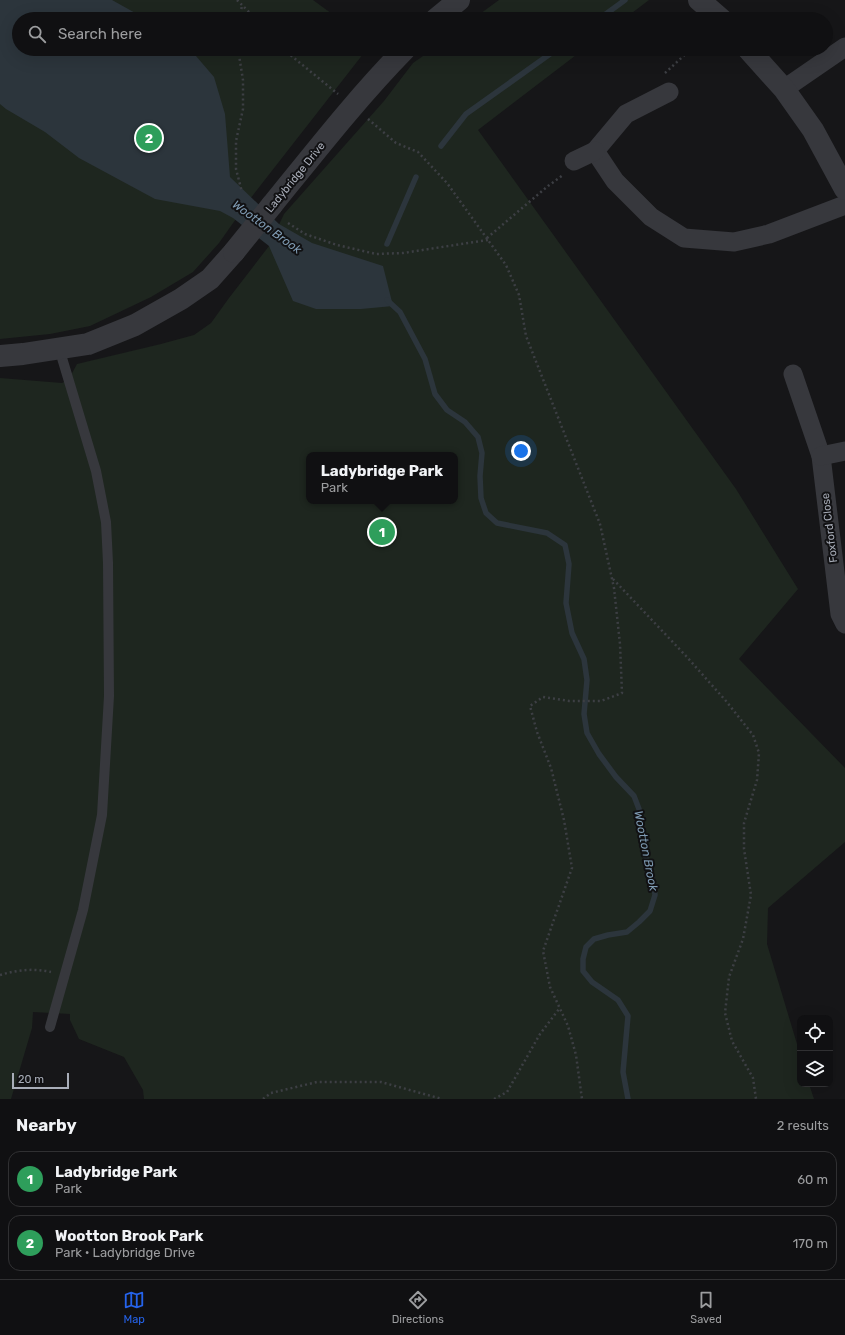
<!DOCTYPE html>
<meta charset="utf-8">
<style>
body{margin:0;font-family:Rubik,sans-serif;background:#19191b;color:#f1f3f6}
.controls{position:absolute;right:12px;bottom:12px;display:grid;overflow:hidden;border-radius:8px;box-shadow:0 4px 16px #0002}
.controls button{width:36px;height:36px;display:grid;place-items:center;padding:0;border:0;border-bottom:1px solid #303032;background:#101012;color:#f1f3f6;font:20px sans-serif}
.scale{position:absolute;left:12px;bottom:10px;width:57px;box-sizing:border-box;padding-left:4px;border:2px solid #a8adb8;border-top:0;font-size:11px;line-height:14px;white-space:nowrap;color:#a8adb8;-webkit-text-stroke:3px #111113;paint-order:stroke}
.you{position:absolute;left:521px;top:451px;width:14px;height:14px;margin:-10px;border:3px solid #fff;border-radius:50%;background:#1a73e8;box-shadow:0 0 0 6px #1a73e833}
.badge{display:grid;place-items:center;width:26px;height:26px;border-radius:50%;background:#2563eb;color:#fff;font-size:13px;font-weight:700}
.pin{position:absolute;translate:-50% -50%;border:2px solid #fff;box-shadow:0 1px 4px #0006}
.popup{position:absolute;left:306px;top:452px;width:152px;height:52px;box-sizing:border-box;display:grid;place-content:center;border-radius:8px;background:#101012;filter:drop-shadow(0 1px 3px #0005);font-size:13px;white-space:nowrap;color:#9c9d9f}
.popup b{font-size:15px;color:#f1f3f6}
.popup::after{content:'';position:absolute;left:50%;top:100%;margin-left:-8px;border:8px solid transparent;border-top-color:#101012}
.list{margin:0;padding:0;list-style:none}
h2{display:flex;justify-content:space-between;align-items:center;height:52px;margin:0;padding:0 16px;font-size:17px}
h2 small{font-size:13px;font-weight:400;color:#9c9d9f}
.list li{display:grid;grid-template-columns:26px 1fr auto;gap:12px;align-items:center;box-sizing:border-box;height:56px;margin:0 8px 8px;padding:0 8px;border:1px solid #303032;border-radius:12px}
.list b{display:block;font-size:15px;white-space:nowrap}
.list p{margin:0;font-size:13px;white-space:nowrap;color:#9c9d9f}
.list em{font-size:13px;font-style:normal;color:#9c9d9f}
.icon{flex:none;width:22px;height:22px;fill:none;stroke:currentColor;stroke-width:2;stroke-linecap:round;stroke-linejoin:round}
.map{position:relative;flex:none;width:845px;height:1099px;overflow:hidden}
.search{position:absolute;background:#101012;box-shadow:0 4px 16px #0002;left:12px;right:12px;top:12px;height:44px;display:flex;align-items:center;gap:10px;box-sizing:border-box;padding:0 14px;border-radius:22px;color:#9c9d9f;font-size:15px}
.sheet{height:180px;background:#101012}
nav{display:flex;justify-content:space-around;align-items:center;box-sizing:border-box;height:56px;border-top:1px solid #303032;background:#101012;font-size:11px;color:#9c9d9f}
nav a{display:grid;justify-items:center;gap:2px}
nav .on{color:#2563eb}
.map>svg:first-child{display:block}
.green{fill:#1e261f;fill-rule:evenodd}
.water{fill:#2c353c}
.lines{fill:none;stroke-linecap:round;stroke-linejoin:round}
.stream{stroke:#2c353c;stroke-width:5.5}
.path{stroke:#3d3f44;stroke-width:2.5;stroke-dasharray:2 3;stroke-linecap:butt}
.service{stroke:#37383d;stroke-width:10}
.minor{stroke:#37383d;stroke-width:19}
.tertiary{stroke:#37383d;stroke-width:22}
.tertiary-bridge{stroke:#37383d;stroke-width:22}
.labels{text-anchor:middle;stroke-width:4;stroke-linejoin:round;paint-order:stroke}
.street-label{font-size:11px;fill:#a8adb8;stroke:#111113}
.water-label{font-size:12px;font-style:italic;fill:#7f9bb3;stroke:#111113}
</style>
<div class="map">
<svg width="845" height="1099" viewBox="0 0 845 1099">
<rect width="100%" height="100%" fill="#161618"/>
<g class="green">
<polygon points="0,0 313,0 339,19 19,19 19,49 367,49 250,199 219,243 193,272 151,297 90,326 50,334 0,339"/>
<polygon points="499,0 649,0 624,19 473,19"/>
<path d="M433,49H584L478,130L736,489L798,589L739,659L845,768V842L768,908L767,944L800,1054V1084H809L814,1099H144L143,1090L124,1057L79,1039L70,1020V1014L33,1012L32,1028L11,1099H0V378L62,383L69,379L77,364L161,344L194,335L211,323L229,298L269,246L284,214L384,101L413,63ZM309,455H455V501H309Z"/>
</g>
<polygon class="water" points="0,0 112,0 146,19 19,19 19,49 190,49 214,77 225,114 230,177 279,224 312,243 383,266 393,306 361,309 316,309 293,301 269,246 233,218 220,211 155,199 79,158 45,132 6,109 0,104"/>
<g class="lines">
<g class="stream">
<polyline points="599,19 625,0"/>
<polyline points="441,146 466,114 557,49"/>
<polyline points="387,244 416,177"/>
<polyline points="387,300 400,312 425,359 435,394 447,410 465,422 478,437 482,453 480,476 481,498 486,513 497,523 547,533 565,545 569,564 566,603 572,633 584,659 587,680 584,714 587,733 599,754 616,777 634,796 639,809 643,847 654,885 655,895 650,911 639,922 627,932 608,935 594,939 586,947 583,959 583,971 592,982 618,1000 628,1016 623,1072 628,1099"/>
</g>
<g class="path">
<polyline points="237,0 256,19"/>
<polyline points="240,19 242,5"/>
<polyline points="238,49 243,80 243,109 236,141 236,169 242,192"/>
<polyline points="283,49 338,94"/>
<polyline points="665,73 691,49"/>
<polyline points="368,119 396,143 418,152 447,183 506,265 519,295 526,336 600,524 614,588 620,644 622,693 601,701 569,701 543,697 530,706 537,732 551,768 564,820 572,868 543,951 550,987 568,1026 576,1055 582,1099"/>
<polyline points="288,223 305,234 337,245 376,254 403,253 488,240"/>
<polyline points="487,238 548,186 563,175"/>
<polyline points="613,579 686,656 726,701 753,735 759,753 757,780 744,823 744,849 751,895 743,939 729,977 725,1013 732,1041 753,1078 756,1099"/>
<path d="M0,975C17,970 33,968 51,972"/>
<polyline points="263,1099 271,1093 317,1082 381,1082 442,1099"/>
<polyline points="494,1099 507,1092 540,1034 559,1009"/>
</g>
<polyline class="service" points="50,1027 83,910 102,815 109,696 108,563 106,522 96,471 59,348"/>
<g class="minor">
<polyline points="784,89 845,47"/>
<polyline points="669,92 626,114 595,151 615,181 651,217 684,238 734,242 769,234 845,205"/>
<polyline points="574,161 595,151"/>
<polyline points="793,374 821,456 840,614 845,624"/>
<polyline points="821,456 845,451"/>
</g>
<g class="tertiary">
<polyline points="699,0 721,19"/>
<polyline points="436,19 459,0"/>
<polyline points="748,49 784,89 813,130 845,189"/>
<path d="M272,205C315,152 357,98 405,49"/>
<polyline points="0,356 23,354 88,344 135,325 181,299 210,279 234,252"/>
</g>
<polyline class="tertiary-bridge" points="234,252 272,205"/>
</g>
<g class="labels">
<g class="street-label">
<text transform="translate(295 177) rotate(-51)" y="4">Ladybridge Drive</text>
<text transform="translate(829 528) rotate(-97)" y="4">Foxford Close</text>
</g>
<g class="water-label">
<text transform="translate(267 227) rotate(36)" y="4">Wootton Brook</text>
<text transform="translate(646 851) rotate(79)" y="4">Wootton Brook</text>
</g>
</g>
</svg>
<div class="controls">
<button><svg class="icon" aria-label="locate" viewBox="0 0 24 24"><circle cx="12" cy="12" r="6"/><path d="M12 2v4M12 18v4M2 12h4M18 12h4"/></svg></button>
<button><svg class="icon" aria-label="layers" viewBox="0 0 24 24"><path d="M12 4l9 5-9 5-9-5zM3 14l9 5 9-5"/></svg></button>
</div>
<div class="scale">20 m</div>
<div class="you"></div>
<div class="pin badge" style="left:382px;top:532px;background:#2e9e5b">1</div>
<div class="popup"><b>Ladybridge Park</b>Park</div>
<div class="pin badge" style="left:149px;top:138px;background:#2e9e5b">2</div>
<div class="search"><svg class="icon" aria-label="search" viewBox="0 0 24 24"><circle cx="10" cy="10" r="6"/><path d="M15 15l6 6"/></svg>Search here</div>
</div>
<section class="sheet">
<h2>Nearby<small>2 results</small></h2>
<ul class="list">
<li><span class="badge" style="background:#2e9e5b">1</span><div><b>Ladybridge Park</b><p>Park</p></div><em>60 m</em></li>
<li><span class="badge" style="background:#2e9e5b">2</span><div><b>Wootton Brook Park</b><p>Park · Ladybridge Drive</p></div><em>170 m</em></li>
</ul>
</section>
<nav>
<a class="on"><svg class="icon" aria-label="map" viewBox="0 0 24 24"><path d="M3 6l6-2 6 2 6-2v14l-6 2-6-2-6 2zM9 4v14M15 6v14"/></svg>Map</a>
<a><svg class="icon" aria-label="directions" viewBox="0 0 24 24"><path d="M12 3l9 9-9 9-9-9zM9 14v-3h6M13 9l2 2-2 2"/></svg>Directions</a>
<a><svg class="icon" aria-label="saved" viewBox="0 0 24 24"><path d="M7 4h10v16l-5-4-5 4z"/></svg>Saved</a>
</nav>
